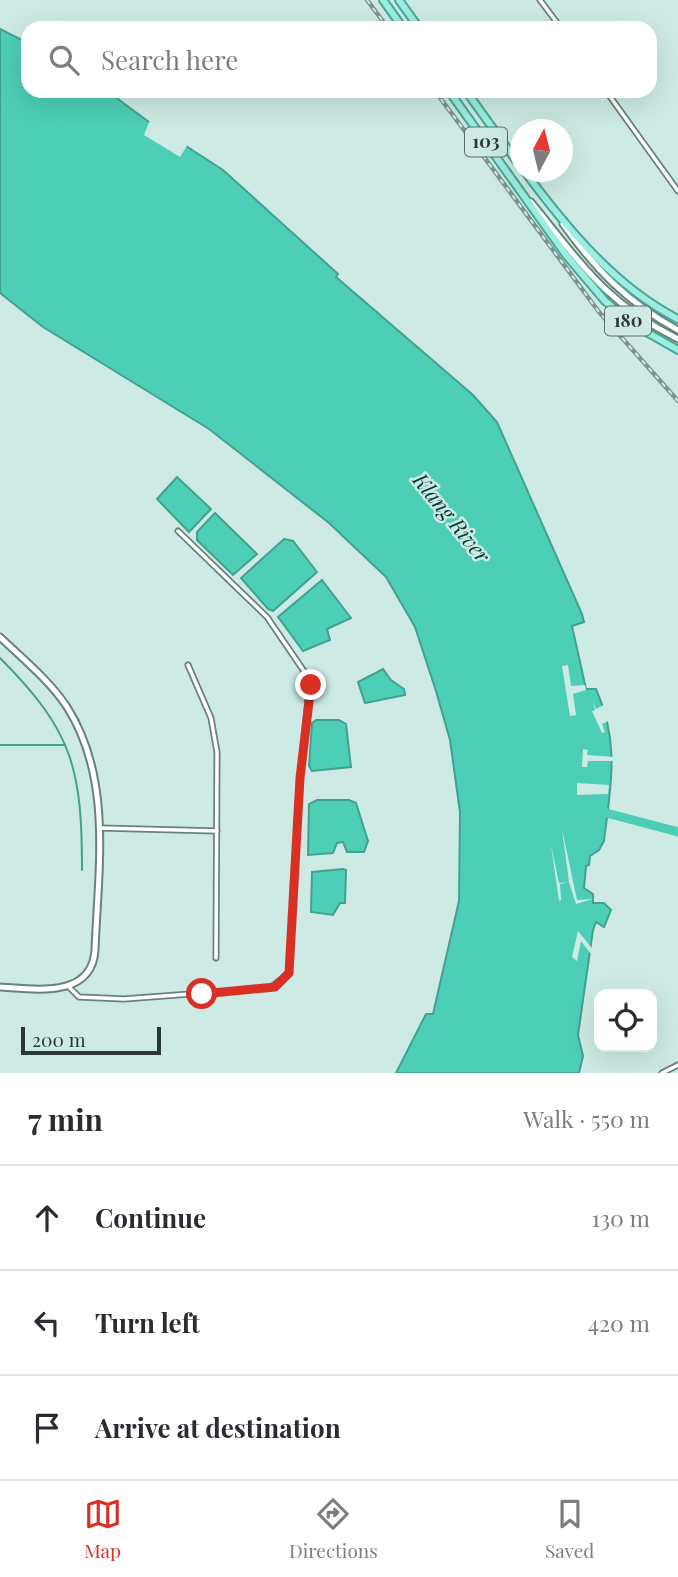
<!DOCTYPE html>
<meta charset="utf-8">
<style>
body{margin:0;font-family:"Playfair Display",serif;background:#f7f7f7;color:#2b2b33}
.controls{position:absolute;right:21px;bottom:21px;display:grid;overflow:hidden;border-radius:14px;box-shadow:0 7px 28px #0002}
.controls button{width:63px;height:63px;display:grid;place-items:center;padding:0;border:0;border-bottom:2px solid #e1e1e2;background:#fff;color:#2b2b33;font:35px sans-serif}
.compass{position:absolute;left:510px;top:119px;width:63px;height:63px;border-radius:50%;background:#fff;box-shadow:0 7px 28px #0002;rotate:7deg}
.scale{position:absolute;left:21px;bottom:18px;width:140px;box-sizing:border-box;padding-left:7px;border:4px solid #2b3734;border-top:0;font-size:19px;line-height:24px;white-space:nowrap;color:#2b3734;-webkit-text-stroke:5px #cdebe4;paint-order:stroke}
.stop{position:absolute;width:21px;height:21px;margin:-16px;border:5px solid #d93025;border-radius:50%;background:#fff}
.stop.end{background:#d93025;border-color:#fff;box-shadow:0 2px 7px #0008}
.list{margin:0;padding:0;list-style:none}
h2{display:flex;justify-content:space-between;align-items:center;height:91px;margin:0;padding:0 28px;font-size:30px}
h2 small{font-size:23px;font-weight:400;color:#7c7c81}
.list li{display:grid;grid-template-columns:46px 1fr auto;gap:21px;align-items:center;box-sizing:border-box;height:105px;padding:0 28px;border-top:2px solid #e1e1e2}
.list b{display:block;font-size:26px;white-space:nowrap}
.list em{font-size:23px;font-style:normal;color:#7c7c81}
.icon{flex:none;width:38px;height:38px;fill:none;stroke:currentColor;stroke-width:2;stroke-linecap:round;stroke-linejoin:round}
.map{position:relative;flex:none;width:678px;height:1073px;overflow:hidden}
.search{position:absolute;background:#fff;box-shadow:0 7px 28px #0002;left:21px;right:21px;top:21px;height:77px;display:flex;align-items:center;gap:18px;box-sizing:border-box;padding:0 24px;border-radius:21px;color:#7c7c81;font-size:26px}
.sheet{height:406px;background:#fff}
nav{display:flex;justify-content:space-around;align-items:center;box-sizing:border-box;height:98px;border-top:2px solid #e1e1e2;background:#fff;font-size:19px;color:#7c7c81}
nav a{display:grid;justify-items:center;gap:4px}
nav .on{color:#d93025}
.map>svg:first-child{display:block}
.water{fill:#4dceb7;stroke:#43a190;stroke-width:2}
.pier{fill:#cdebe4}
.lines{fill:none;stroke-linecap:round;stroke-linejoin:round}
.stream{stroke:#43a190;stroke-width:2}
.river{stroke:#4dceb7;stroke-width:9}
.street-casing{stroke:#67837c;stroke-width:7}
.secondary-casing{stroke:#67837c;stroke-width:9}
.primary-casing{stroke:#4aa796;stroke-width:10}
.street{stroke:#fff;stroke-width:3.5}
.secondary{stroke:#fff;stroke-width:5}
.primary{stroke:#9deee0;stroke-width:6}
.rail-casing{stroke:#7e938e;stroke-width:4.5}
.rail{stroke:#cdebe4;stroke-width:2;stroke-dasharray:5;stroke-linecap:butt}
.route{stroke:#d93025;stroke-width:9}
.labels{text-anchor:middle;stroke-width:5;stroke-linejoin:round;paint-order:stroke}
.shield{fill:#cdebe4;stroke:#5c6d69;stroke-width:2}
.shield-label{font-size:18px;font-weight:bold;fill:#2b3734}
.water-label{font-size:21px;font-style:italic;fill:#003c33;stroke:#cdebe4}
</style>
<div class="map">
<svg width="678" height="1073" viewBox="0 0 678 1073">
<rect width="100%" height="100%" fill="#cdebe4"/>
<g class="water">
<path d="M0,29L28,43V91H107L149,122L223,170L338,274L336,277L473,395L497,422L582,614L584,622L572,626L586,689H596C620,743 611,784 604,841L599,850L590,856L589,865L586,866L584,888L593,894V903H604L611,910L604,927L596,922L593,930L578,1035L583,1056L579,1073H396L426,1014H433L459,901L460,812L450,740L436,691L415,627L386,577L329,523L209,429L43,327L0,293Z"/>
<polygon points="177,477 211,509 189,532 157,499"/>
<polygon points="215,513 257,554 233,575 197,540 197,532"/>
<polygon points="284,539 293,541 317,572 273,611 268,609 241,578"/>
<polygon points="322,580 351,618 327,629 330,640 303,651 278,617"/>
<polygon points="383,669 391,680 404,689 405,695 365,703 358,682"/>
<polygon points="316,720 339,720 346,724 351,767 312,771 309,766 312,723"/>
<polygon points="317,800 349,800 356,803 368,841 364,852 347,852 343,842 337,843 333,853 308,855 309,804"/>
<polygon points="343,869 346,870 345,903 340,903 333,915 311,912 312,872"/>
</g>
<g class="pier">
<polygon points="152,121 188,144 180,157 144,135 149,122"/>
<polygon points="568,665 571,686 585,685 586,690 573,694 576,715 570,716 562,666"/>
<polygon points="593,702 596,709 604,705 613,719 602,724 605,732 602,733 592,711 595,710"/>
<polygon points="583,749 588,750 587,755 615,757 615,761 588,761 587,767 582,767"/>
<polygon points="577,783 609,785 608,794 577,795"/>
<polygon points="562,829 577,900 593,899 576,904 569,882 560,884 561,900 559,901 551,845 559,883 569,882"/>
<polygon points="578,931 595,952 594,958 581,941 577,961 572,957"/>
</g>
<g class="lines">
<g class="stream">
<path d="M0,658C73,731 82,769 82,870"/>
<polyline points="0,745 65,745"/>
</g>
<polyline class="river" points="595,810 678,832"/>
<defs>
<g id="street">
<polyline points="540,0 561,28"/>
<polyline points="606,91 678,191"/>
<polyline points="188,665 211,718 217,752 216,958"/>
<polyline points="100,828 217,831"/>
<polyline points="69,987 79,997 124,999 270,988 289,973 300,778 310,680 267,617 178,531"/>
<polyline points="662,1073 678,1065"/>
</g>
<g id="secondary">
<path d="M531,202C581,263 605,303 678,339"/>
<path d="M563,224C596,270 628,303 678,330"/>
<path d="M0,637C22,658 50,681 67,707C113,779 98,870 95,950C92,999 34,989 0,987"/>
</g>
<g id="primary">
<polyline points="383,0 403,28"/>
<polyline points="399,0 419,28"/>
<polyline points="449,91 566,255 605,301 634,325 678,350"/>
<polyline points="466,91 520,166"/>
<path d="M525,172C566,227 615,287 678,319"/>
</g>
</defs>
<use href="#street" class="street-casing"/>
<use href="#secondary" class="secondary-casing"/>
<use href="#primary" class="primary-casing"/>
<use href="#street" class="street"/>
<use href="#secondary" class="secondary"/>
<use href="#primary" class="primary"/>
<defs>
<g id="rail">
<polyline points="367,0 388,28"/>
<polyline points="435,91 599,312 678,401"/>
</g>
</defs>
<use href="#rail" class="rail-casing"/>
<use href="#rail" class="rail"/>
</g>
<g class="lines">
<polyline class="route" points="202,994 275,987 289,973 300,778 311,685"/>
</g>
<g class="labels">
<g class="shield">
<rect x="465" y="127.5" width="42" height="29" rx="5"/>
<rect x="605" y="306.5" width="46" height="29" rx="5"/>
</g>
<g class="shield-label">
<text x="486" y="148">103</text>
<text x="628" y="327">180</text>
</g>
<g class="water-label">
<text transform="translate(451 518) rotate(51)" y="7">Klang River</text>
</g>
</g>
</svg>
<div class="controls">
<button><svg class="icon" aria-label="locate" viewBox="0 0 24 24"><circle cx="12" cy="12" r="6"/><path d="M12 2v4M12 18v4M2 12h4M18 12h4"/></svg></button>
</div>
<svg class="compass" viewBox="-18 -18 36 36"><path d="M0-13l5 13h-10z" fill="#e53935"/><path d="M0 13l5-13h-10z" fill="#7c7c81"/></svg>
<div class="scale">200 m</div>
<div class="stop" style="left:202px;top:994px"></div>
<div class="stop end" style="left:311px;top:685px"></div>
<div class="search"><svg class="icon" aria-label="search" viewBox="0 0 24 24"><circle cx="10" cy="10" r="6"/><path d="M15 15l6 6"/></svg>Search here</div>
</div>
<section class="sheet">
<h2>7 min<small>Walk · 550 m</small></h2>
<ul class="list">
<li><svg class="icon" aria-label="ahead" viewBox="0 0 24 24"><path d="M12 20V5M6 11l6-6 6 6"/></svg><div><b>Continue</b></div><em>130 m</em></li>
<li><svg class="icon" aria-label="left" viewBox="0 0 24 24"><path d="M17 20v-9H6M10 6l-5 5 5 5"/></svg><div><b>Turn left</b></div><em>420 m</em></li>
<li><svg class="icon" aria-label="arrive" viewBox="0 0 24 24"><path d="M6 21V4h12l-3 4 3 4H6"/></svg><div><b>Arrive at destination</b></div></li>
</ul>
</section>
<nav>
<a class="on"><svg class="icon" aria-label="map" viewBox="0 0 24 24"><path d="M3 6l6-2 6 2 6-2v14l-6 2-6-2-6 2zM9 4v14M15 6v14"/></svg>Map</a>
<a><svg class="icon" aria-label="directions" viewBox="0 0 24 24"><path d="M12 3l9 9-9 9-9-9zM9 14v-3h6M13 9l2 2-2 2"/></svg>Directions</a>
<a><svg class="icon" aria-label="saved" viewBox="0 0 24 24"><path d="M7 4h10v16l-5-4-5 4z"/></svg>Saved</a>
</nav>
